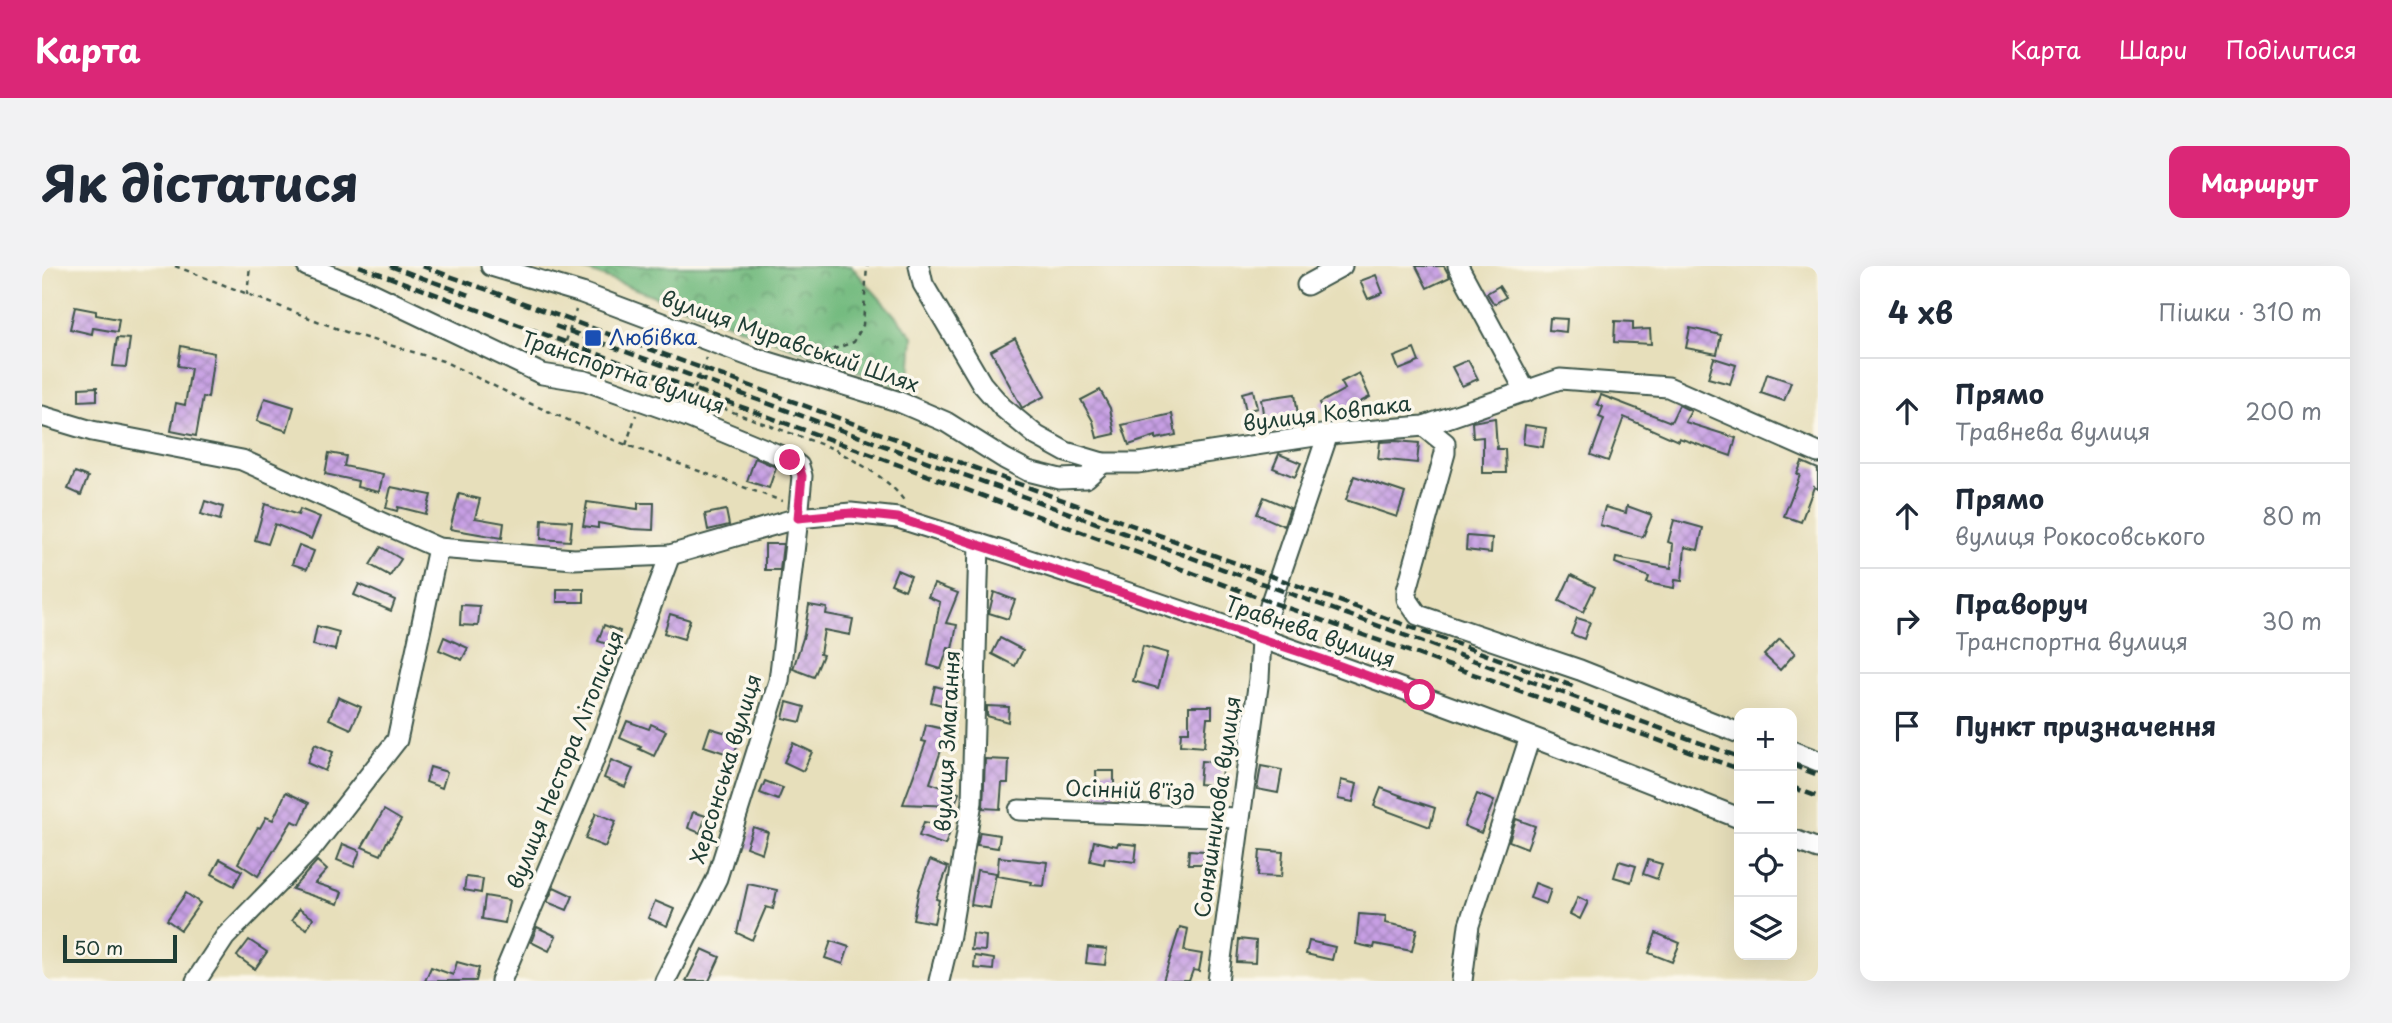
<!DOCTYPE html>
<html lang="uk">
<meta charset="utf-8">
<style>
body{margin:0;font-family:"Playpen Sans",sans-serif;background:#f2f2f3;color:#1f2937}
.controls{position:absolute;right:21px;bottom:21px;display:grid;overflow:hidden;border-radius:14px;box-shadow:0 7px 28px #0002}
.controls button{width:63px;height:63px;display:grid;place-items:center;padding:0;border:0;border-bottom:2px solid #e0e1e3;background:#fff;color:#1f2937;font:35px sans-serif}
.scale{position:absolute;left:21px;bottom:18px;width:114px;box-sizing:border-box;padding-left:7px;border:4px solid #1f3d34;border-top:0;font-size:19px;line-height:24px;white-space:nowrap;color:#1f3d34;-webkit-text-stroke:5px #fbf7ec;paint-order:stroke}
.stop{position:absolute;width:21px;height:21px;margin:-16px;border:5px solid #db2777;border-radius:50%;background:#fff}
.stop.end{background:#db2777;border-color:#fff;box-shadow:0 2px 7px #0008}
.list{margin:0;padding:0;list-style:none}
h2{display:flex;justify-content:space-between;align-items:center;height:91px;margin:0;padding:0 28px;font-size:30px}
h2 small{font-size:23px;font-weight:400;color:#747a83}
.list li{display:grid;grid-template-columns:46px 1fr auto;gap:21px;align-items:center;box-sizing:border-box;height:105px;padding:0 28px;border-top:2px solid #e0e1e3}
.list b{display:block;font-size:26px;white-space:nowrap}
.list p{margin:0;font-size:23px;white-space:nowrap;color:#747a83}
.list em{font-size:23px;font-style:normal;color:#747a83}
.icon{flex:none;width:38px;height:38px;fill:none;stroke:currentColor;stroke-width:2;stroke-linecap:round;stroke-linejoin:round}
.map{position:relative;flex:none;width:1776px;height:715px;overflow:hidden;border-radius:14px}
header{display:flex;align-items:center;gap:42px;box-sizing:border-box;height:98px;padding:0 35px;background:#db2777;color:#fff}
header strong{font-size:33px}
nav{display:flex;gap:38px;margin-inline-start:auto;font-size:24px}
.intro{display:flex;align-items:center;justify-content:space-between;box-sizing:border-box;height:168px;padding:0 42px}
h1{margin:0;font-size:49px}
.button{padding:18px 32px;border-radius:14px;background:#db2777;color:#fff;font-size:24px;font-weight:700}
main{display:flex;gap:42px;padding:0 42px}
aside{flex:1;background:#fff;border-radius:14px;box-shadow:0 7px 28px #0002}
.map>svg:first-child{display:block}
.forest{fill:url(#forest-crowns);stroke:#4a7c5a;stroke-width:2}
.building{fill:url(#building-cross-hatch)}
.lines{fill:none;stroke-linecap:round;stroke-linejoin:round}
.minor-casing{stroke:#3d5548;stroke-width:23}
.path{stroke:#3d5548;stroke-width:2.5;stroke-dasharray:5 5;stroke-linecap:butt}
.minor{stroke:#fff;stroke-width:19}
.rail{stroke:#1f3d34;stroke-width:4.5;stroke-dasharray:10 5;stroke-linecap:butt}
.route{stroke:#db2777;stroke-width:9}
.transit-dot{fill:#1a4fb4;stroke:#fbf7ec;stroke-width:2.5}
.labels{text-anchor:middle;stroke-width:7;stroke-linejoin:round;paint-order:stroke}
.transit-label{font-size:21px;fill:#164399;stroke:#fbf7ec;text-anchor:start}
.street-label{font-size:21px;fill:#1f3d34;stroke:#fbf7ec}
</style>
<header>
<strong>Карта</strong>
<nav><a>Карта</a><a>Шари</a><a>Поділитися</a></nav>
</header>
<div class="intro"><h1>Як дістатися</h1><a class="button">Маршрут</a></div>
<main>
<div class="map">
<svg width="1776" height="715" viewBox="0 0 1776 715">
<defs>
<pattern id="forest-crowns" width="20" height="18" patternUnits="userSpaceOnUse" patternTransform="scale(1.75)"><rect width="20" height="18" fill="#74bb80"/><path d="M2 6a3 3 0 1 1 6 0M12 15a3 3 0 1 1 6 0" fill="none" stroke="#5f996a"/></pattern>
<pattern id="building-cross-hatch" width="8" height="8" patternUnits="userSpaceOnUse" patternTransform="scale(1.75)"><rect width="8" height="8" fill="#c79fe4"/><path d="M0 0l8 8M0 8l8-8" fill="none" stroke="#a183ba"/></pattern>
</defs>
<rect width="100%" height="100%" fill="#fbf7ec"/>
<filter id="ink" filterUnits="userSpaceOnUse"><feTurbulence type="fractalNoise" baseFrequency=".0143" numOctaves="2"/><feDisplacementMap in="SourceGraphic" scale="14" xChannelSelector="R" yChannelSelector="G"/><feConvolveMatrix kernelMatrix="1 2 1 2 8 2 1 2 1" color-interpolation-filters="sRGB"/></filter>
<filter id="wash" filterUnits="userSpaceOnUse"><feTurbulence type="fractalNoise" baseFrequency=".00686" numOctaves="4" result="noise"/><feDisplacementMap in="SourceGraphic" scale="28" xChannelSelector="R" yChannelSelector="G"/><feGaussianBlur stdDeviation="1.57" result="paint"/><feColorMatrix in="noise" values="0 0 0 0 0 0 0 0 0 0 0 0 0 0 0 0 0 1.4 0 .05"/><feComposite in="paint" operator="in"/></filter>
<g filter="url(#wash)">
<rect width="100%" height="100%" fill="#e7dfbb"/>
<polygon class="forest" points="532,0 809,0 871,70 867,125"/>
<g id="blocks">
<g class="building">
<polygon points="1374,0 1402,0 1408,11 1385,22"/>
<polygon points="1334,9 1341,27 1326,33 1318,15"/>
<polygon points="1457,20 1464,31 1452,38 1445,27"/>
<polygon points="33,41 54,45 54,49 77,53 75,66 51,62 50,68 28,63"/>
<polygon points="1508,52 1525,53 1524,66 1507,64"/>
<polygon points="1573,55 1591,56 1591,64 1608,63 1609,78 1572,76"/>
<polygon points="1648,62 1679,69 1675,88 1644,82"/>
<polygon points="75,72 88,73 84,101 71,100"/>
<polygon points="973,72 1003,130 980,142 949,85"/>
<polygon points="139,80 172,87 166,132 161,131 154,170 129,165 134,137 143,139 149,102 136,100"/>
<polygon points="1372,83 1377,96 1357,104 1352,91"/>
<polygon points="1672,92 1694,99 1688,118 1666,112"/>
<polygon points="1426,94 1436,113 1420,120 1410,101"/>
<polygon points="1317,107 1328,131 1300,145 1302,149 1288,156 1278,137 1303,123 1299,116"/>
<polygon points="1725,108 1749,116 1742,135 1719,127"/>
<polygon points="55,121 55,134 37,135 37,122"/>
<polygon points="1058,124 1068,142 1073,168 1055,172 1051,155 1039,134"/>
<polygon points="1211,124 1215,142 1204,145 1200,127"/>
<polygon points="1253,128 1256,149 1222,154 1219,133"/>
<polygon points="1559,129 1629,156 1637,139 1649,145 1643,156 1694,172 1689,190 1637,172 1636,175 1582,151 1566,195 1549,189 1562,153 1557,151 1561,141 1555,138"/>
<polygon points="223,132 252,141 245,165 215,155"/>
<polygon points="1130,148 1134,169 1114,173 1114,170 1087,179 1080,159"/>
<polygon points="1453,152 1455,183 1463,183 1464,207 1441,207 1441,171 1431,172 1430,156"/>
<polygon points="1483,159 1504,162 1501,181 1481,178"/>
<polygon points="1354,175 1377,177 1375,197 1336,193 1338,176"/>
<polygon points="287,187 304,190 302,200 341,208 337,226 315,221 316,215 283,208"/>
<polygon points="1237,188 1259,197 1253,211 1231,202"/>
<polygon points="713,192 734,201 727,222 705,215"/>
<polygon points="1760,196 1776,203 1776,223 1772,221 1759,256 1742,250 1758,209 1755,208"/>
<polygon points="33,206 46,211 39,229 26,223"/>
<polygon points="1312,210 1363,227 1355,251 1304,234"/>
<polygon points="349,221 389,229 384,248 356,241 355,245 344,242"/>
<polygon points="417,228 438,233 433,252 462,257 460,272 408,263"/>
<polygon points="1222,231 1248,242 1242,260 1215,248"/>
<polygon points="163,235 181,241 178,254 159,248"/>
<polygon points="545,236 596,243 596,237 612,237 611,264 590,263 556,257 556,262 541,260"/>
<polygon points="223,238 256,249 258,243 278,251 269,273 233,258 226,278 213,274"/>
<polygon points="1585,240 1610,249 1601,271 1558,259 1563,241 1584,247"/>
<polygon points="684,244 687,259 666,264 663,248"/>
<polygon points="500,253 530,255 528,275 499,273"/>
<polygon points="1632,254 1661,262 1656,284 1643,281 1640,315 1633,314 1632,322 1605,317 1607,311 1573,297 1574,292 1629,302 1631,278 1626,276"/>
<polygon points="1425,270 1450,272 1449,287 1424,284"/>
<polygon points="723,278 741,278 738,304 723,304"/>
<polygon points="257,279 272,285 265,303 250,298"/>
<polygon points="339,281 359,293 348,310 328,299"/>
<polygon points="855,304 869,310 863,324 849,318"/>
<polygon points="1529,309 1553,321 1541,346 1517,335"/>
<polygon points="317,318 353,334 349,345 312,329"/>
<polygon points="892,318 916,327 904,357 915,359 910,383 906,382 899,403 886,399 898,336 886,331"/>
<rect x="515" y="323" width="27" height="13"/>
<polygon points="952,326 973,334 966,353 947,347"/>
<polygon points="419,339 438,340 436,360 418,359"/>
<polygon points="767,339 785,342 784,348 811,353 808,369 782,364 778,388 781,389 772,411 751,403 762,369"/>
<polygon points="628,348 648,354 642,373 622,367"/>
<polygon points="1535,352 1548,356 1542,373 1529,368"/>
<polygon points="562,359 578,365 573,381 556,375"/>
<polygon points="275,360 297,366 293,384 271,379"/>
<polygon points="402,371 426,382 420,394 397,384"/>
<polygon points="958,372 981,384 973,400 950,388"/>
<polygon points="1738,373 1753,387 1738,404 1722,389"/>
<polygon points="1101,380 1126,387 1116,422 1091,415"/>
<polygon points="893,420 915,426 911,442 889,436"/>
<polygon points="296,431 319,441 309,463 287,453"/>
<polygon points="745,436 763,441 759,456 741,452"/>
<polygon points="945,440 967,441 966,456 945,450"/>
<polygon points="1147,440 1170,440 1170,452 1165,452 1162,481 1138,479 1139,466 1147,466"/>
<polygon points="585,455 607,463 609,458 624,465 612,490 597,483 599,481 578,472"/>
<polygon points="884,459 906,464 888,517 917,527 912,540 861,538 884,476 880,475"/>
<polygon points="668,462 698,471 692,490 662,480"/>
<polygon points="751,477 770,486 761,505 742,496"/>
<polygon points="273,478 291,486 283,505 265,497"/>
<polygon points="943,493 967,494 966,517 960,517 958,543 941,542"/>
<polygon points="569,494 591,503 583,521 562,512"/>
<polygon points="1159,495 1181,497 1178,520 1157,518"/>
<polygon points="1219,500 1240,504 1236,527 1215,523"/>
<polygon points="388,501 405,506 400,522 384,516"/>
<polygon points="1054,505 1072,505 1072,530 1055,531"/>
<polygon points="1299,514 1315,518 1311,536 1296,533"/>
<polygon points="723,515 741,522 736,534 718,527"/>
<polygon points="1339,522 1360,530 1359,531 1393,542 1388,561 1332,540"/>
<polygon points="244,526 267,537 258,558 250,555 216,610 196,597 216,561 218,562 224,551 231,554"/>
<polygon points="1435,528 1452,535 1439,567 1422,560"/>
<polygon points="342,544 359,554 347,574 346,573 339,589 320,581"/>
<polygon points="651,546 664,550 658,567 646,562"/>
<polygon points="554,547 574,555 563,581 543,573"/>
<polygon points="1474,553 1493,560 1485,582 1467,575"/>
<polygon points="882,556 910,561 903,579 877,570"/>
<polygon points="711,561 726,566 720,587 704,581"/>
<polygon points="938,566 958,569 956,582 935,579"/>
<polygon points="1052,575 1075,580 1076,577 1095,579 1093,596 1063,592 1062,598 1048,595"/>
<polygon points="301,578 318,585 312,601 295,594"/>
<polygon points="1147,584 1162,585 1162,598 1146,598"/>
<polygon points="1218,584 1241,586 1239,611 1216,610"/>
<polygon points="957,591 1005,596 1002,620 989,619 990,616 955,610"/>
<polygon points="178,593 200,605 192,620 170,608"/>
<polygon points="888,594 906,601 894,633 897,634 892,657 871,653 877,623"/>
<polygon points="1606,594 1620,598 1615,613 1601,608"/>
<polygon points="275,595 285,604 273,617 300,626 296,638 250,623"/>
<polygon points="1577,595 1594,600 1589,616 1572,611"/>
<polygon points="935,604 954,607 948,642 929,639"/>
<polygon points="424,611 441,613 439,627 422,624"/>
<polygon points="1493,617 1509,623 1504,638 1488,632"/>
<polygon points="706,618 735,624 731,643 724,641 710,674 695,667"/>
<polygon points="512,621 531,630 525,644 505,636"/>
<polygon points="144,627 158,637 139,664 125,654"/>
<polygon points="443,630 467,634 463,657 440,653"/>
<polygon points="1536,631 1546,636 1538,653 1528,648"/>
<polygon points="613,635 632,643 625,660 606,652"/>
<polygon points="257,643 271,652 265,663 250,654"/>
<polygon points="1317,648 1344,650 1343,657 1375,663 1370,685 1333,678 1332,682 1314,678"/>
<polygon points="495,661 514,670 507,685 489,676"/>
<polygon points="1138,661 1146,663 1142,685 1160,688 1157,705 1151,704 1147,715 1121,715"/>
<polygon points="1614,667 1638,677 1630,696 1607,687"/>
<polygon points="931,668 944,670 943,685 929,684"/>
<polygon points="1197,673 1214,675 1213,697 1195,696"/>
<polygon points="207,674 225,686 213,703 195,690"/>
<polygon points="789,675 807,681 801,698 783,692"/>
<polygon points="1267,675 1293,681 1290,694 1264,688"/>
<polygon points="1046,681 1065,683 1063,699 1044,697"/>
<polygon points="660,683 678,691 667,715 644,715"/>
<polygon points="933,690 952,693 951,704 932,702"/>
<polygon points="415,696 437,702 434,715 383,715 389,701 411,709"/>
</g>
</g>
</g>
<g filter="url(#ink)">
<use href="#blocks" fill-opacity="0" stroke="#3d5548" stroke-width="2"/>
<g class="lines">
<defs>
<g id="minor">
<polyline points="265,0 326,25 500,108 544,115 643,150 749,194 757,200 760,210 756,252 737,415 675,612 623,715"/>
<polyline points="449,0 540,27 710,91 855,135 904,156 963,193 986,205 1018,213 1044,212 1061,197"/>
<polyline points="877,0 881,18 940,118 960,141 995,170 1024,186 1061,197 1096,197 1286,168 1382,160 1518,113 1626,121 1776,187"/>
<polyline points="1416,0 1484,126"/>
<polyline points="1265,19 1300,0"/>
<path d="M0,150L50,165L200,194L396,282L532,293L628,289L756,252L809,247L856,252C1140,341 1421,441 1697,552"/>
<polyline points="1382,160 1403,177 1403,187 1365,324 1365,333 1376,349 1538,404 1697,467"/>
<polyline points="1750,485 1776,495"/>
<polyline points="977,544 1197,552"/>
<polyline points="1750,573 1776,583"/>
<polyline points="154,715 183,671 272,580 355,474 396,282"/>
<polyline points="459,715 551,496 628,289"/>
<polyline points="897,715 908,669 930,536 937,277"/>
<polyline points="1176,715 1217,413 1219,373 1229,336 1286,168"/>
<polyline points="1420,715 1427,659 1488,471"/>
</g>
</defs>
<use href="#minor" class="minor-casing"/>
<g class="path">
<polyline points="133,0 304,66 401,95 487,137 574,175 740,235"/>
<polyline points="205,29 208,0"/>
<path d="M521,84L792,183C816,197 847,212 863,236"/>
<polyline points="772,90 812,76 821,59 825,0"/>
<polyline points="522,93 519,91 534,44"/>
<polyline points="649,132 664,92"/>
<polyline points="584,179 594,149"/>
</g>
<use href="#minor" class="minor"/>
<g class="rail">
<polyline points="317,0 1229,336 1697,503"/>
<polyline points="348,0 427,29"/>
<polyline points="380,0 1533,421"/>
<polyline points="513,60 1697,491"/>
<polyline points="1750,499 1776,509"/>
<polyline points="1750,521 1776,531"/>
</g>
</g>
</g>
<g class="lines" filter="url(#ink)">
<polyline class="route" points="748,194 757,200 760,210 756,252 809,247 856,252 1279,393 1378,429"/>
</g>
<rect class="transit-dot" x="542" y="63" width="18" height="18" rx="3.5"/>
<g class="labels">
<g class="transit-label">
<text x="567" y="79">Любівка</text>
</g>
<g class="street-label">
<text transform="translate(748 76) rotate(19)" y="7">вулиця Муравський Шлях</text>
<text transform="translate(581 107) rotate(19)" y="7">Транспортна вулиця</text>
<text transform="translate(1285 148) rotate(-7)" y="7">вулиця Ковпака</text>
<text transform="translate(1268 366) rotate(19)" y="7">Травнева вулиця</text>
<text transform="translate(906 475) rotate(-87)" y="7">вулиця Змагання</text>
<text transform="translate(524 494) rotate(-68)" y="7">вулиця Нестора Літописця</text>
<text transform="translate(684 503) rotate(-73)" y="7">Херсонська вулиця</text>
<text transform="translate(1088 525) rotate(2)" y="7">Осінній в'їзд</text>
<text transform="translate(1176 541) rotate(-82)" y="7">Соняшникова вулиця</text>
</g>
</g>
</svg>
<div class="controls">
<button>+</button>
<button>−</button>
<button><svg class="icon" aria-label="locate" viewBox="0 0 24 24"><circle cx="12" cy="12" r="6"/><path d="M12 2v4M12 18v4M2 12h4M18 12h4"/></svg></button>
<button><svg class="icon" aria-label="layers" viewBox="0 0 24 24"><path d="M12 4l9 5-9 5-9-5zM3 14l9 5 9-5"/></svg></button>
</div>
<div class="scale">50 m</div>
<div class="stop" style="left:1378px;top:429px"></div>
<div class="stop end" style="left:748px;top:194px"></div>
</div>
<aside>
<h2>4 хв<small>Пішки · 310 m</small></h2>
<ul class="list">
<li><svg class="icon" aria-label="ahead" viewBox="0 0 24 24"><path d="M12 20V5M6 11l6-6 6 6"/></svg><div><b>Прямо</b><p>Травнева вулиця</p></div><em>200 m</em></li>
<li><svg class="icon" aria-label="ahead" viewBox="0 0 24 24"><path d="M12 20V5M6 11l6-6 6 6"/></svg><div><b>Прямо</b><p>вулиця Рокосовського</p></div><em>80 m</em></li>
<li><svg class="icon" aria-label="right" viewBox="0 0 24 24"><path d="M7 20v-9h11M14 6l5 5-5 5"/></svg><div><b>Праворуч</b><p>Транспортна вулиця</p></div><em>30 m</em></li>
<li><svg class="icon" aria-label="arrive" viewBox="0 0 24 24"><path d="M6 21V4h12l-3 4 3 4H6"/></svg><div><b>Пункт призначення</b></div></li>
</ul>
</aside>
</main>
